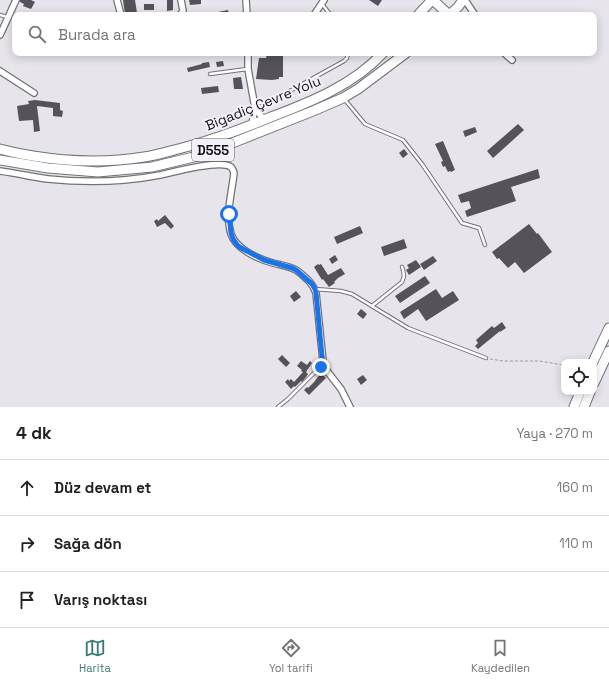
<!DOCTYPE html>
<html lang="tr">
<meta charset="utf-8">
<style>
body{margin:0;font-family:"Space Grotesk",sans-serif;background:#f6f6f6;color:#202124}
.controls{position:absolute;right:12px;bottom:12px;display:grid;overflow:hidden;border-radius:8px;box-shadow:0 2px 10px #0003}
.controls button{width:36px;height:36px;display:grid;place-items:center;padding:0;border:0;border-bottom:1px solid #e0e0e0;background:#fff;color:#202124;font:20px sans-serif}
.stop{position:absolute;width:12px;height:12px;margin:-9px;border:3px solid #1a73e8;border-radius:50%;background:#fff}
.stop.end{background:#1a73e8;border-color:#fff;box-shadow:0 1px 4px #0008}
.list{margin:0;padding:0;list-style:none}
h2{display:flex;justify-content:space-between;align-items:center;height:52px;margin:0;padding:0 16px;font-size:17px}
h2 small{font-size:13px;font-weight:400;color:#757577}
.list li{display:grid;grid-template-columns:26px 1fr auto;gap:12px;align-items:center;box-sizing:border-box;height:56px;padding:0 16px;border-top:1px solid #e0e0e0}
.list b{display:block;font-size:15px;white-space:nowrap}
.list em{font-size:13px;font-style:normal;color:#757577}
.icon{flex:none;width:22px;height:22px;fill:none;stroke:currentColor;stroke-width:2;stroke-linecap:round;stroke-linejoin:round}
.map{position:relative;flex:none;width:609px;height:407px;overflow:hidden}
.search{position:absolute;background:#fff;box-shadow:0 2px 10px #0003;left:12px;right:12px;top:12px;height:44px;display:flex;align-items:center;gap:10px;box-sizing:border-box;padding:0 14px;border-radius:8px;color:#757577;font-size:15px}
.sheet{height:220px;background:#fff}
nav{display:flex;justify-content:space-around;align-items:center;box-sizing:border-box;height:56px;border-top:1px solid #e0e0e0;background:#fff;font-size:11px;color:#757577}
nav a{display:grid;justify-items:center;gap:2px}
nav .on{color:#387c6f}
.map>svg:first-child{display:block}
.building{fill:#565259}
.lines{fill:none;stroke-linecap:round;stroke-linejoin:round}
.service-casing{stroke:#737077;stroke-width:4.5}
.minor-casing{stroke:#737077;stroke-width:8}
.trunk-casing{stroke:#737077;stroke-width:11}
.path{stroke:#9c999f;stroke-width:1;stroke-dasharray:3 2;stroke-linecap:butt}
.service{stroke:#fff;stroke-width:2.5}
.minor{stroke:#fff;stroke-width:5.5}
.trunk{stroke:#fff;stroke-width:9}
.route{stroke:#1a73e8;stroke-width:5}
.labels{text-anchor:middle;stroke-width:4;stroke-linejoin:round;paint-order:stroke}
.shield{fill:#f5f1f9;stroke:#565459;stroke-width:1}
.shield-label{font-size:13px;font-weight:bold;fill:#121114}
.street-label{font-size:14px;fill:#121114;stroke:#f5f1f9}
</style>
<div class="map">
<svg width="609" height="407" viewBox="0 0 609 407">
<rect width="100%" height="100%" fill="#e8e4ec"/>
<g class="building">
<polygon points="20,0 31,0 35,2 31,9 23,6 24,4 20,2"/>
<polygon points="123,0 135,0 137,13 125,14"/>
<polygon points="167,0 173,0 173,10 167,11"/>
<polygon points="189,0 201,0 201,4 190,5"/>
<polygon points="369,0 382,0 378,6"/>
<rect x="144" y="4" width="10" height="6"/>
<polygon points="228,10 229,15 213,15 213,13"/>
<polygon points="267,54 283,55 283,77 279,77 279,79 272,80 256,79 259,58 266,58"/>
<polygon points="223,61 224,66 217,67 216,62"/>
<polygon points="209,62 210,67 188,72 187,68 202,64 202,63"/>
<polygon points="241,77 243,89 234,89 233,78"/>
<polygon points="218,86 219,92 202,94 201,88"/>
<polygon points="35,100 60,103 60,110 63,111 62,117 53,116 53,108 37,106 40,131 34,132 33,120 19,121 17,106 29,104 28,101"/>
<polygon points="518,124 524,130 493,158 487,151"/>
<polygon points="475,127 477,132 465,137 463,131"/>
<polygon points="443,141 455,170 451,172 450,171 448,172 445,166 443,167 441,162 443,161 435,144"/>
<polygon points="404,149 408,154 403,158 399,153"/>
<polygon points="538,169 540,178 511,187 516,201 467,217 465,211 471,208 469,201 461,203 458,195"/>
<polygon points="165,215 174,226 171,229 165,223 157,227 154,221 157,219 158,221"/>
<polygon points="529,224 537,234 538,233 552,252 524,273 515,262 508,268 499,258 497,259 492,252"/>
<polygon points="360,226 363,233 337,244 334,237"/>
<polygon points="404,239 407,248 384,256 381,247"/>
<polygon points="335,255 338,260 332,264 329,259"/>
<polygon points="433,256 437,261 424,270 420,264"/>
<polygon points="416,260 421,267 409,275 406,270 409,268 407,265"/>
<polygon points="318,264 319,265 321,264 328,275 341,268 345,274 338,278 334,282 335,283 329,287 323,279 322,280 314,267"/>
<polygon points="425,276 430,283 400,303 395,296"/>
<polygon points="436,289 442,298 453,291 459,300 426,321 418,309 404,319 400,312"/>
<polygon points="296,291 301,297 294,302 290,296"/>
<polygon points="361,309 367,314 363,319 357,314"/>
<polygon points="502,322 506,328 500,332 500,331 478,349 475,346 478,343 476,340 492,326 494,328"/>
<polygon points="282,355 290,363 286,367 278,359"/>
<polygon points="301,361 307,365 310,361 312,363 306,372 308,374 306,377 302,382 301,381 295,387 294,386 291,389 285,382 288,379 289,381 291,379 294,382 303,372 301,371 302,370 297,366"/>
<polygon points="321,373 326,378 309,395 304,390 307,387 308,388 314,382"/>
<polygon points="363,375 367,380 361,385 357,379"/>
</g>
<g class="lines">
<defs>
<g id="service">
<polyline points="322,4 329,13 334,15"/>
<polyline points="0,15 7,17"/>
<polyline points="210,74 247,69"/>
<polyline points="345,100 365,124 403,140 422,164 462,223 479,228 485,245"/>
<polyline points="255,104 269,101 279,97 344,61 347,58 348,53"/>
<polyline points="315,289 341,291 352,294 408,328 486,358"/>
<polyline points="372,306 402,282 404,276 403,270 402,267"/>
<polyline points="278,407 288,399 317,370 324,366"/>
</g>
<g id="minor">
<polyline points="117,0 121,15"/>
<polyline points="246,0 247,15"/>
<polyline points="465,0 475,15"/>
<polyline points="180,15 183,11 181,0"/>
<polyline points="314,15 324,0"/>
<polyline points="0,35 16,0"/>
<polyline points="248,53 248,69 255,108 264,120"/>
<polyline points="504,53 512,60"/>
<polyline points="0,71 34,93"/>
<polyline points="252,124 255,108"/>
<path d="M0,171C16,173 32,177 48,179C85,183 123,182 160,175C174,172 220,159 231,167C233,169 233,170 234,173C232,192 225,215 231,234C236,249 258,259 273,263C280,265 289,266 296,270C301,273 304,277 308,280C312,284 314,287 316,293L323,361L327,371L341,389L350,407"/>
</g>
<g id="trunk">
<polyline points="433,0 449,15"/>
<polyline points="418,15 432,0"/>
<polyline points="449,15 458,7 463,0"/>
<path d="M0,149C11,152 22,154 33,156C70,162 107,163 144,157C157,155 170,151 182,148C213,140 242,129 271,117C311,102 353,85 383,53"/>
<polyline points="0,160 48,168 98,172 152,167 202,155 313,111 343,98 358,89 406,53"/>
<polyline points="593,362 609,328"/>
<polyline points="594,383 609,351"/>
<polyline points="574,407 580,392"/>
<polyline points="584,407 590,392"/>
</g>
</defs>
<use href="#service" class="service-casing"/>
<use href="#minor" class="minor-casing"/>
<use href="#trunk" class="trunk-casing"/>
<polyline class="path" points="490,359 503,361 539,361 564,365"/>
<use href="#service" class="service"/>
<use href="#minor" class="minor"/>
<use href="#trunk" class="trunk"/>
</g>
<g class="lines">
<polyline class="route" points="229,214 231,233 233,239 238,246 243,249 264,260 292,268 296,270 312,284 315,289 316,293 322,356 324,366 321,367"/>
</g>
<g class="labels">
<rect class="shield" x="192" y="139" width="42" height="22" rx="3"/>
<g class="shield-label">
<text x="213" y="155">D555</text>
</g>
<g class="street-label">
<text transform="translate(263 103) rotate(-22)" y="5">Bigadiç Çevre Yolu</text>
</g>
</g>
</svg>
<div class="controls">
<button><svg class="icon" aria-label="locate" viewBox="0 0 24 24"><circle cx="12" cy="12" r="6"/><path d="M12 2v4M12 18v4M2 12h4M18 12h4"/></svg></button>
</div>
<div class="stop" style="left:229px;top:214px"></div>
<div class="stop end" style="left:321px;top:367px"></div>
<div class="search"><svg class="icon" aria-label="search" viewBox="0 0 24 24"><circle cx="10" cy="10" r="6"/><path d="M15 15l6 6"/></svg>Burada ara</div>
</div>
<section class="sheet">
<h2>4 dk<small>Yaya · 270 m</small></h2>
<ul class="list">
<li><svg class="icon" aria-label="ahead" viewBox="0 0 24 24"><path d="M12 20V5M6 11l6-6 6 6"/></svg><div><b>Düz devam et</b></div><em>160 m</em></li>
<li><svg class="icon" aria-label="right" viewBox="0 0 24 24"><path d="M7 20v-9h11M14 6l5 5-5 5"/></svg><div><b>Sağa dön</b></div><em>110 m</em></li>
<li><svg class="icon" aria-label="arrive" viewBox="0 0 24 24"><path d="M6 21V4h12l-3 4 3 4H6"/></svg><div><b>Varış noktası</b></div></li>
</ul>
</section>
<nav>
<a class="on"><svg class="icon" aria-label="map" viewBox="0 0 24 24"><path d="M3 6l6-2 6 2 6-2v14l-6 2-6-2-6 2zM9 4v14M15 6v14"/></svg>Harita</a>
<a><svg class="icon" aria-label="directions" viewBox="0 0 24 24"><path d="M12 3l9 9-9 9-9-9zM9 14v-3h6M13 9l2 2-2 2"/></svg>Yol tarifi</a>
<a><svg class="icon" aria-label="saved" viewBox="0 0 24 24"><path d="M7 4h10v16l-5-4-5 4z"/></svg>Kaydedilen</a>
</nav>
